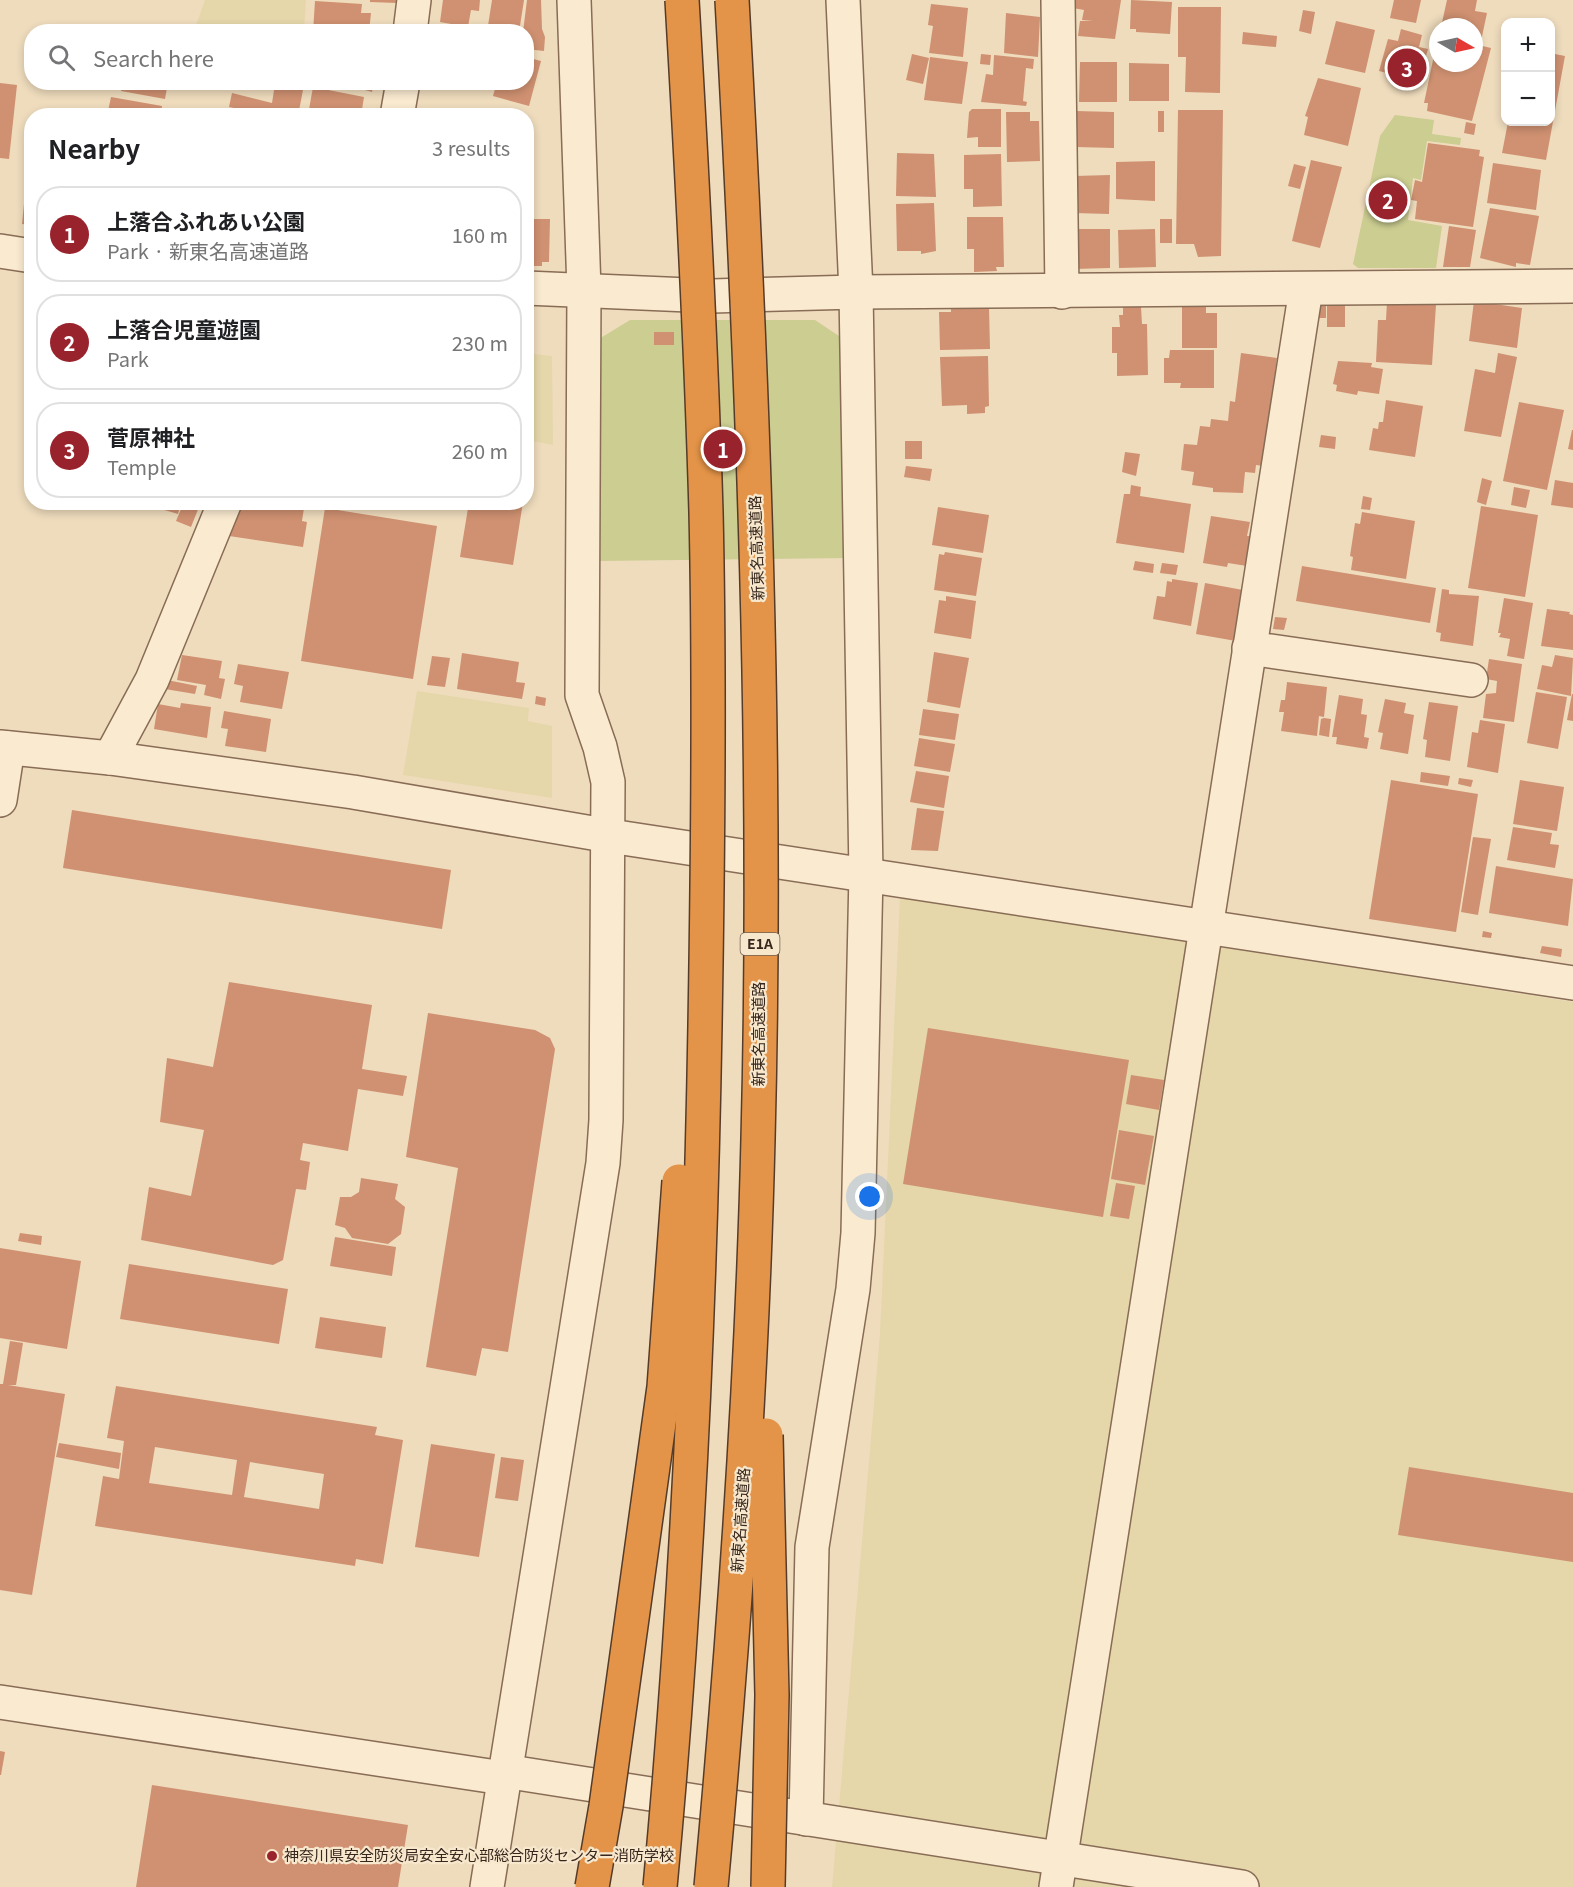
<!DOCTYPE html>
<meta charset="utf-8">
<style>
body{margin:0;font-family:Georgia,"Noto Sans JP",serif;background:#f2f2f2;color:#202124}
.controls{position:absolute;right:18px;top:18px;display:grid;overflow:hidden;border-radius:12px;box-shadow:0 3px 9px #0003}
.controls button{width:54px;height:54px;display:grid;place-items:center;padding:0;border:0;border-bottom:2px solid #e0e0e0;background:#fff;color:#202124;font:30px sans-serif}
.compass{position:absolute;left:1429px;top:18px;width:54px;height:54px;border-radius:50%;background:#fff;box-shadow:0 3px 9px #0003;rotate:99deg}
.you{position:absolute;left:870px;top:1197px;width:21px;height:21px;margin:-15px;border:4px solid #fff;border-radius:50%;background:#1a73e8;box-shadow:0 0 0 9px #1a73e833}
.badge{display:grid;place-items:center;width:39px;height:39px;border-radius:50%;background:#99232d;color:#fff;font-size:20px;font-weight:700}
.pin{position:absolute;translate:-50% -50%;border:3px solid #fff;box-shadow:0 2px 6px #0006}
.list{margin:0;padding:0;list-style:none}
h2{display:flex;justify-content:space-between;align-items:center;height:78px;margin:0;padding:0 24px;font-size:26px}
h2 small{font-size:20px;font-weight:400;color:#757577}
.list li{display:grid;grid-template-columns:39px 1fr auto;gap:18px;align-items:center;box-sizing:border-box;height:96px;margin:0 12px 12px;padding:0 12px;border:2px solid #e0e0e0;border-radius:24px}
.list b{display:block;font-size:22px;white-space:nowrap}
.list p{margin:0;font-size:20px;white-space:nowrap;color:#757577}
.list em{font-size:20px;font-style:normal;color:#757577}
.icon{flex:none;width:33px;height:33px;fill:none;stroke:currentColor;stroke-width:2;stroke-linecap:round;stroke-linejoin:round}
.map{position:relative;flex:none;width:1573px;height:1887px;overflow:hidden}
.search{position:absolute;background:#fff;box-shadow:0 3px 9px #0003;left:24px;top:24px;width:510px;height:66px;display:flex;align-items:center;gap:15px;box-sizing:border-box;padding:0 21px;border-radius:24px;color:#757577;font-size:22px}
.panel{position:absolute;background:#fff;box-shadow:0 3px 9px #0003;left:24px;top:108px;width:510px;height:402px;border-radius:24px}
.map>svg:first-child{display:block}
.farmland{fill:#e5d7aa}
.green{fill:#cbcd91}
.building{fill:#cf9171;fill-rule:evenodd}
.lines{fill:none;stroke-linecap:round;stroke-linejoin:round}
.minor-casing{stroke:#886c55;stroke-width:36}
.minor{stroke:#faead0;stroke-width:33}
.highway-bridge-casing{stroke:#553b2a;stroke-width:36;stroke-linecap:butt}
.highway-bridge{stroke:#e49448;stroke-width:33}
.poi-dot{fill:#99232d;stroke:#f7e7cd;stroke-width:2}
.labels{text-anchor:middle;stroke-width:4.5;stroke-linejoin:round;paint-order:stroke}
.shield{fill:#f7e7cd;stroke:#706050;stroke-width:1.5}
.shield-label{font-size:14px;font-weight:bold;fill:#36261b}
.street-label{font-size:15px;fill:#36261b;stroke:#f7e7cd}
.poi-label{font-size:15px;fill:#36261b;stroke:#f7e7cd;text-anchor:start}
</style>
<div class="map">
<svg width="1573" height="1887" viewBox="0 0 1573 1887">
<rect width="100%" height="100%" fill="#efdcbd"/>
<g class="farmland">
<polygon points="205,0 306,0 304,31 194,31"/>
<polygon points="527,353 552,356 553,445 527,440"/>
<polygon points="417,691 529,708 528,721 552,726 552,798 403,775"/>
<polygon points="900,897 1573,1002 1573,1887 832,1887 880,1334"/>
</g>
<g class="green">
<polygon points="1395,115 1434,120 1432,134 1461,138 1460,145 1427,141 1421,180 1413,178 1408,220 1442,226 1436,268 1358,268 1353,264 1380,136"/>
<polygon points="630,320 815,320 845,340 850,558 598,561 599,339"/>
</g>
<g class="building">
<polygon points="370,0 397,0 397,3 370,2"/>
<polygon points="443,0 480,0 479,11 471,10 468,27 440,22"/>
<polygon points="492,0 524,0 519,32 487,32"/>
<polygon points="527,0 541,0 542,29 545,37 544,51 526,49 526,32 523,32"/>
<polygon points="1074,0 1121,0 1115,39 1078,36 1080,21 1093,21 1082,20 1084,10 1073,8"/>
<polygon points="1131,0 1172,2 1170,34 1136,32 1136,29 1130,29"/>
<polygon points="1394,0 1421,0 1416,23 1390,18"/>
<polygon points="1447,0 1477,0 1475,11 1487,13 1481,41 1474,39 1474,27 1441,27"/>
<polygon points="315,1 362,4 361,13 371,13 369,32 313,32"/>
<polygon points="931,4 968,8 963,57 929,53 933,26 928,25"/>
<polygon points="1178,7 1221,7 1220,93 1185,92 1186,57 1178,57"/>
<polygon points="1303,10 1315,12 1311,34 1299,31"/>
<polygon points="1006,13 1040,17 1038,57 1004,53"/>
<polygon points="1336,21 1375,30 1365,73 1325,64"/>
<polygon points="1401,29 1422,35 1419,47 1428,49 1419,81 1379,71 1388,39 1398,41"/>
<polygon points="1243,32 1277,36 1276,47 1242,44"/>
<polygon points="1437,41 1438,63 1474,63 1474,44 1491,48 1472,121 1427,111 1428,103 1424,103"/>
<polygon points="1550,53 1565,56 1546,160 1502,153 1508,122 1550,122"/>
<polygon points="912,54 929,58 923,84 906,80"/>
<polygon points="981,54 991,55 990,65 980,64"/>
<polygon points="994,55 1034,59 1033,69 1026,68 1023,101 1027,102 1026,106 981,102 986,74 993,75"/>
<polygon points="526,57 541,61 529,106 493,96 497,82 526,82"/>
<polygon points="930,57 968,62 962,104 924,100"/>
<polygon points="1080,62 1117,62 1117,102 1079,102"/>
<polygon points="1129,63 1169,64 1169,101 1129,101"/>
<polygon points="1318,78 1361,88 1348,146 1304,135 1308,117 1305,116"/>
<polygon points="123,82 168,82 165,99 121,91"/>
<polygon points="337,82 374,82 372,92"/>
<polygon points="0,83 17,85 9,159 0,158"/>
<polygon points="275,84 303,90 298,116 274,116 229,107 232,93 272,103"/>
<polygon points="313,87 364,97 361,116 308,115"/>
<polygon points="111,97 162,106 161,116 107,116"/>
<polygon points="972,109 1001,109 1001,147 978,147 978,137 967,138 969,112"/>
<polygon points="434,110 453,115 453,116 433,116"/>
<polygon points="1178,110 1223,110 1221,256 1198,257 1194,244 1176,244"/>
<polygon points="1076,111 1114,112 1114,148 1076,147"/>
<rect x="1158" y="111" width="6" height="21"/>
<polygon points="1006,112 1030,112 1030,121 1039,121 1040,161 1007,162"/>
<polygon points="1466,122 1476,124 1474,135 1464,133"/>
<polygon points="1428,143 1480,150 1479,156 1484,157 1473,227 1415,219 1417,201 1411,200 1415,180 1422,182"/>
<polygon points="897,153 934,154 936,197 896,196"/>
<polygon points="1001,154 1002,206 973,207 973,189 964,189 964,155"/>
<polygon points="1311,160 1342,167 1320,248 1292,241"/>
<polygon points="1155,161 1155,201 1116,199 1116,162"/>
<polygon points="1493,163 1541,170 1536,210 1487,203"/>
<polygon points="1294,164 1306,167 1300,189 1288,186"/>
<polygon points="1110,175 1109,214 1074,213 1074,176"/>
<polygon points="25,194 32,195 32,225 22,224"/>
<polygon points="934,203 936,251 921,254 921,251 897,251 896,204"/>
<polygon points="1490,208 1539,216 1530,265 1516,263 1516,267 1480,258"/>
<polygon points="967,217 1003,217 1004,267 996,267 997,271 974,272 974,249 967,249"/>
<polygon points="526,219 550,219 549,262 542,262 542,266 526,266"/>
<rect x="1160" y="219" width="12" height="24"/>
<polygon points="1449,226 1476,230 1470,267 1443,267"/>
<polygon points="1078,229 1110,229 1110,268 1074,269 1073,231"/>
<polygon points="1155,229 1156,267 1119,268 1118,230"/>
<polygon points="1326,301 1326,318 1316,318 1317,307"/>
<polygon points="1474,301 1522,308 1517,348 1469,341"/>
<polygon points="1387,302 1436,305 1432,365 1376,362 1378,320 1386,320"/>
<polygon points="1182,303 1206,303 1206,313 1217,313 1217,348 1182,348"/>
<polygon points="1327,303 1345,304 1345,327 1327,327"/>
<polygon points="526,304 532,305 528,331 526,330"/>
<polygon points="1123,307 1141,307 1142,324 1147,324 1148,375 1117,376 1117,353 1112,353 1112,327 1120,327 1119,315 1123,315"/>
<polygon points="989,308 990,349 940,350 939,312 951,312 951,309"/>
<rect x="654" y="332" width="20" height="13"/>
<polygon points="1170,350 1214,350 1214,388 1180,388 1181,383 1164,383 1164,358 1169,358"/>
<polygon points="1241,353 1277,358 1263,466 1256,465 1255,473 1245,472 1243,493 1213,492 1213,488 1192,485 1194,472 1181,470 1184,444 1197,445 1200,426 1210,427 1211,419 1228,421 1230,401 1235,402"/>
<polygon points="1498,353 1517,357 1501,437 1464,431 1475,369 1495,373"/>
<polygon points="988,356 989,406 985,407 985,413 967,414 967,405 942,406 940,357"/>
<polygon points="1338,361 1372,363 1371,367 1383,369 1379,394 1358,391 1357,395 1336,391 1337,385 1333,384"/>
<polygon points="1386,400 1423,406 1415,457 1369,450 1373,428 1378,429 1379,422 1383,422"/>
<polygon points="1519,402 1564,410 1547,490 1503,481"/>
<polygon points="1572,430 1573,430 1573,450 1568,449"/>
<polygon points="1321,435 1336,437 1335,449 1319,447"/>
<polygon points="526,441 533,442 528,475 526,474"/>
<rect x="905" y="441" width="17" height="18"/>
<polygon points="1125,452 1140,454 1136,476 1122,472"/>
<polygon points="906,466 932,469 930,481 904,477"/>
<polygon points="1482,478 1492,481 1486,505 1477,502"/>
<polygon points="1555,480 1573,483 1573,508 1551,505"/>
<polygon points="1131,485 1141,487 1140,496 1191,504 1184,553 1116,543 1124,494 1130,494"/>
<polygon points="1514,487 1530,490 1526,508 1511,505"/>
<polygon points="1363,496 1372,498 1370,510 1361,509"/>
<polygon points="152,502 181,502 178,514 151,506"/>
<polygon points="184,502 201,502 191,527 176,521"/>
<polygon points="241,502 305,502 302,521 307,522 303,547 229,536"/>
<polygon points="469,502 523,502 513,565 460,557"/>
<polygon points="1481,506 1538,515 1525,597 1468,588"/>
<polygon points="938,507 989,515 983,553 932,545"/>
<polygon points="325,508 437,526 413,679 301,661"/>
<polygon points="1362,512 1415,521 1406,579 1351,570 1353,557 1350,556 1355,523 1360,524"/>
<polygon points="1211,516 1250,522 1247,536 1252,536 1247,566 1228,563 1227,567 1203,563"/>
<polygon points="945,552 982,558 976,596 934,590 939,554 944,555"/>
<polygon points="1135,561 1154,564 1153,573 1133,570"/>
<polygon points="1162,563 1178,565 1176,575 1160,573"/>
<polygon points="1302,566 1436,588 1430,623 1296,601"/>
<polygon points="1172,579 1198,583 1191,626 1153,619 1157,596 1165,597 1167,581 1172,582"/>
<polygon points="1205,583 1243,590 1236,641 1196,634"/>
<polygon points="1442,589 1449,590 1449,594 1479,596 1473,646 1440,641 1441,633 1436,632"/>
<polygon points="946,596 976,601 971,639 934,633 939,600 946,601"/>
<polygon points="1504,598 1533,603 1524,659 1507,656 1510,639 1499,637 1501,633 1498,633"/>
<polygon points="1547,609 1570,612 1569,614 1573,615 1573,650 1541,646"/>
<polygon points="1275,617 1287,618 1284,630 1273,629"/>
<polygon points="934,652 969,658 960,708 927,702"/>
<polygon points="462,653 519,662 516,682 525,683 522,699 457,689"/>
<polygon points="182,655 222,661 219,678 225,679 221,699 204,695 206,685 177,680"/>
<polygon points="1555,655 1573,658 1571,696 1537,689 1542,665 1552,667"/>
<polygon points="432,656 450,658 445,687 427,685"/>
<polygon points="1489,659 1522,664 1514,722 1483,718 1486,694 1496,693 1497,681 1486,679"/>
<polygon points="238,664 289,672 282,709 240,702 243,686 234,684"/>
<polygon points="167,680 197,686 195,694 165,689"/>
<polygon points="1287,682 1327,687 1324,717 1319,716 1317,736 1281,731 1284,712 1279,712 1281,700 1285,700"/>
<polygon points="1536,692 1567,697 1558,749 1527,743"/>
<polygon points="1572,694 1573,694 1573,721 1567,720"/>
<polygon points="1339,695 1363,699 1361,714 1367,715 1364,737 1369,738 1367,749 1336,744 1337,737 1332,737"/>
<polygon points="536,696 546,698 545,706 535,704"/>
<polygon points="1385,699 1406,703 1404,713 1414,715 1408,754 1380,749 1383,733 1378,732"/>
<polygon points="1429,702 1458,706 1450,761 1425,757 1427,740 1423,739"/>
<polygon points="181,703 211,707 207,738 154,729 158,704 180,708"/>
<polygon points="923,709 959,714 955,740 919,735"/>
<polygon points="224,711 271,719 266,752 225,746 228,729 221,728"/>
<polygon points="1324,718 1331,719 1329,737 1319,735 1321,719"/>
<polygon points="1480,720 1505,724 1498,773 1467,767 1472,732 1478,733"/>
<polygon points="919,738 955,744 950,772 914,766"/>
<polygon points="916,771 949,776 944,808 910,802"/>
<polygon points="1421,772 1450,776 1448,786 1420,782"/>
<polygon points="1459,778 1473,780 1471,787 1458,784"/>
<polygon points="1391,780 1478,794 1456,932 1369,919"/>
<polygon points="1520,780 1564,787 1557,831 1513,824"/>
<polygon points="917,808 944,811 938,851 911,850"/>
<polygon points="72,810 451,870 442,929 63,868"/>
<polygon points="1513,827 1552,833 1550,844 1559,845 1555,868 1507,860"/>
<polygon points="1473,837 1491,839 1478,915 1461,912"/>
<polygon points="1496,866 1573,879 1568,926 1489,913"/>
<polygon points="1483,931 1492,933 1491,938 1482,937"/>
<polygon points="1542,946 1562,949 1561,957 1540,953"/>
<polygon points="229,982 372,1005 362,1069 407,1076 403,1096 358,1089 348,1151 303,1143 300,1160 310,1162 306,1190 296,1189 283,1260 273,1265 141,1240 149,1187 191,1196 204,1130 160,1122 167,1058 213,1067"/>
<polygon points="428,1013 535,1030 550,1038 555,1049 508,1352 482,1348 476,1376 426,1367 458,1168 406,1157"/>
<polygon points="928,1028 1129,1060 1103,1217 903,1184"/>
<polygon points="1131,1075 1164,1080 1159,1110 1126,1104"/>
<polygon points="1119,1130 1154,1136 1145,1185 1111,1179"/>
<polygon points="361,1178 398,1184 395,1199 405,1207 401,1234 388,1244 352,1238 345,1228 335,1225 340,1197 351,1197 359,1192"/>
<polygon points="1116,1183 1135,1186 1129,1219 1110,1216"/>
<polygon points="20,1233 42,1236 41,1245 18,1241"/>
<polygon points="335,1237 396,1247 392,1276 330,1266"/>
<polygon points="0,1248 81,1261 67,1349 0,1338"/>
<polygon points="129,1264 288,1289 279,1344 120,1319"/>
<polygon points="320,1317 386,1327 382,1358 315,1348"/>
<polygon points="10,1341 23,1343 16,1385 8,1385 65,1394 32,1595 0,1590 0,1384 3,1384"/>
<path d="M116,1386L377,1427L375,1435L403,1440L383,1564L356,1559L355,1566L95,1526L103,1476L119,1479L124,1441L107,1438ZM155,1447L237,1460L232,1495L149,1483ZM250,1462L324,1474L319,1509L244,1497Z"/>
<polygon points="59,1443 121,1453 119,1469 56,1457"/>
<polygon points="431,1444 495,1454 479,1557 415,1547"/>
<polygon points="501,1457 524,1460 518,1501 495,1498"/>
<polygon points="1409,1467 1573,1493 1573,1562 1398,1535"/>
<polygon points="0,1751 5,1752 1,1775 0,1775"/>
<polygon points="152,1785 408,1825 398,1887 136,1887"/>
</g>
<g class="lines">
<defs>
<g id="minor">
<polyline points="1058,0 1062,292"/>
<polyline points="410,32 414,0"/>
<polyline points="397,116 403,82"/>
<polyline points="0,251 32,256"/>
<polyline points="526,288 712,296 856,292 1573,286"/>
<polyline points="1249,648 1471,680"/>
<polyline points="0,747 110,758 353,792 610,836 1573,983"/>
<polyline points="110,758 152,680 225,502"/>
<polyline points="0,800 8,748"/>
<polyline points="0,1702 503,1778"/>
<polyline points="504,1771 1242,1887"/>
<polyline points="806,1819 812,1547 853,1289 858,1233 866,874 856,292 843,0"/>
<polyline points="487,1887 603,1163 606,1120 608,782 600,747 582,695 584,290 574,0"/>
<polyline points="1056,1887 1306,289"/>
</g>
</defs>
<use href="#minor" class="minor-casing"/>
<use href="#minor" class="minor"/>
<defs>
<g id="highway-bridge">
<polyline points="766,1435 772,1695 768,1887"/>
<polyline points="592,1887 606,1806 664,1387 679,1181"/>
<path d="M660,1887C687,1600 700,1313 705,1025C708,854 710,683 706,512C701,341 692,171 682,0"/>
<path d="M711,1887C734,1638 752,1389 758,1139C768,759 753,379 732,0"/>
</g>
</defs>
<use href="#highway-bridge" class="highway-bridge-casing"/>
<use href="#highway-bridge" class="highway-bridge"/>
</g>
<circle class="poi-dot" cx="272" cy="1856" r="6"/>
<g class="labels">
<rect class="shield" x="740.5" y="933" width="39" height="22" rx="4.5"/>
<g class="shield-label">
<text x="760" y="949">E1A</text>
</g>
<g class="street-label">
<text transform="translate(757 548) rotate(-92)" y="5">新東名高速道路</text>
<text transform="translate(759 1034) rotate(-90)" y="5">新東名高速道路</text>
<text transform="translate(741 1520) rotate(-86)" y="5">新東名高速道路</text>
</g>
<g class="poi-label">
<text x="284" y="1861">神奈川県安全防災局安全安心部総合防災センター消防学校</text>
</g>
</g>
</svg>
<div class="controls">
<button>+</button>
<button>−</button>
</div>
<svg class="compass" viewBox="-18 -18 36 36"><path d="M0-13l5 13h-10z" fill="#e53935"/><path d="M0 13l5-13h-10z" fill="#757577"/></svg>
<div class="you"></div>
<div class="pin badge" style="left:723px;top:449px">1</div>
<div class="pin badge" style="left:1388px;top:200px">2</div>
<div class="pin badge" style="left:1407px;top:68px">3</div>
<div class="search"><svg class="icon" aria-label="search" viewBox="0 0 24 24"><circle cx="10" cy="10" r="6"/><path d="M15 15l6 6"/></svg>Search here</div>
<section class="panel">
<h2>Nearby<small>3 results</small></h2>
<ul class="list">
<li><span class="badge">1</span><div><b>上落合ふれあい公園</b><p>Park · 新東名高速道路</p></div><em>160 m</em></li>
<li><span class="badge">2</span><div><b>上落合児童遊園</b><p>Park</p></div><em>230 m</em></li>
<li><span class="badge">3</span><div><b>菅原神社</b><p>Temple</p></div><em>260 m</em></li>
</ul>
</section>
</div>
